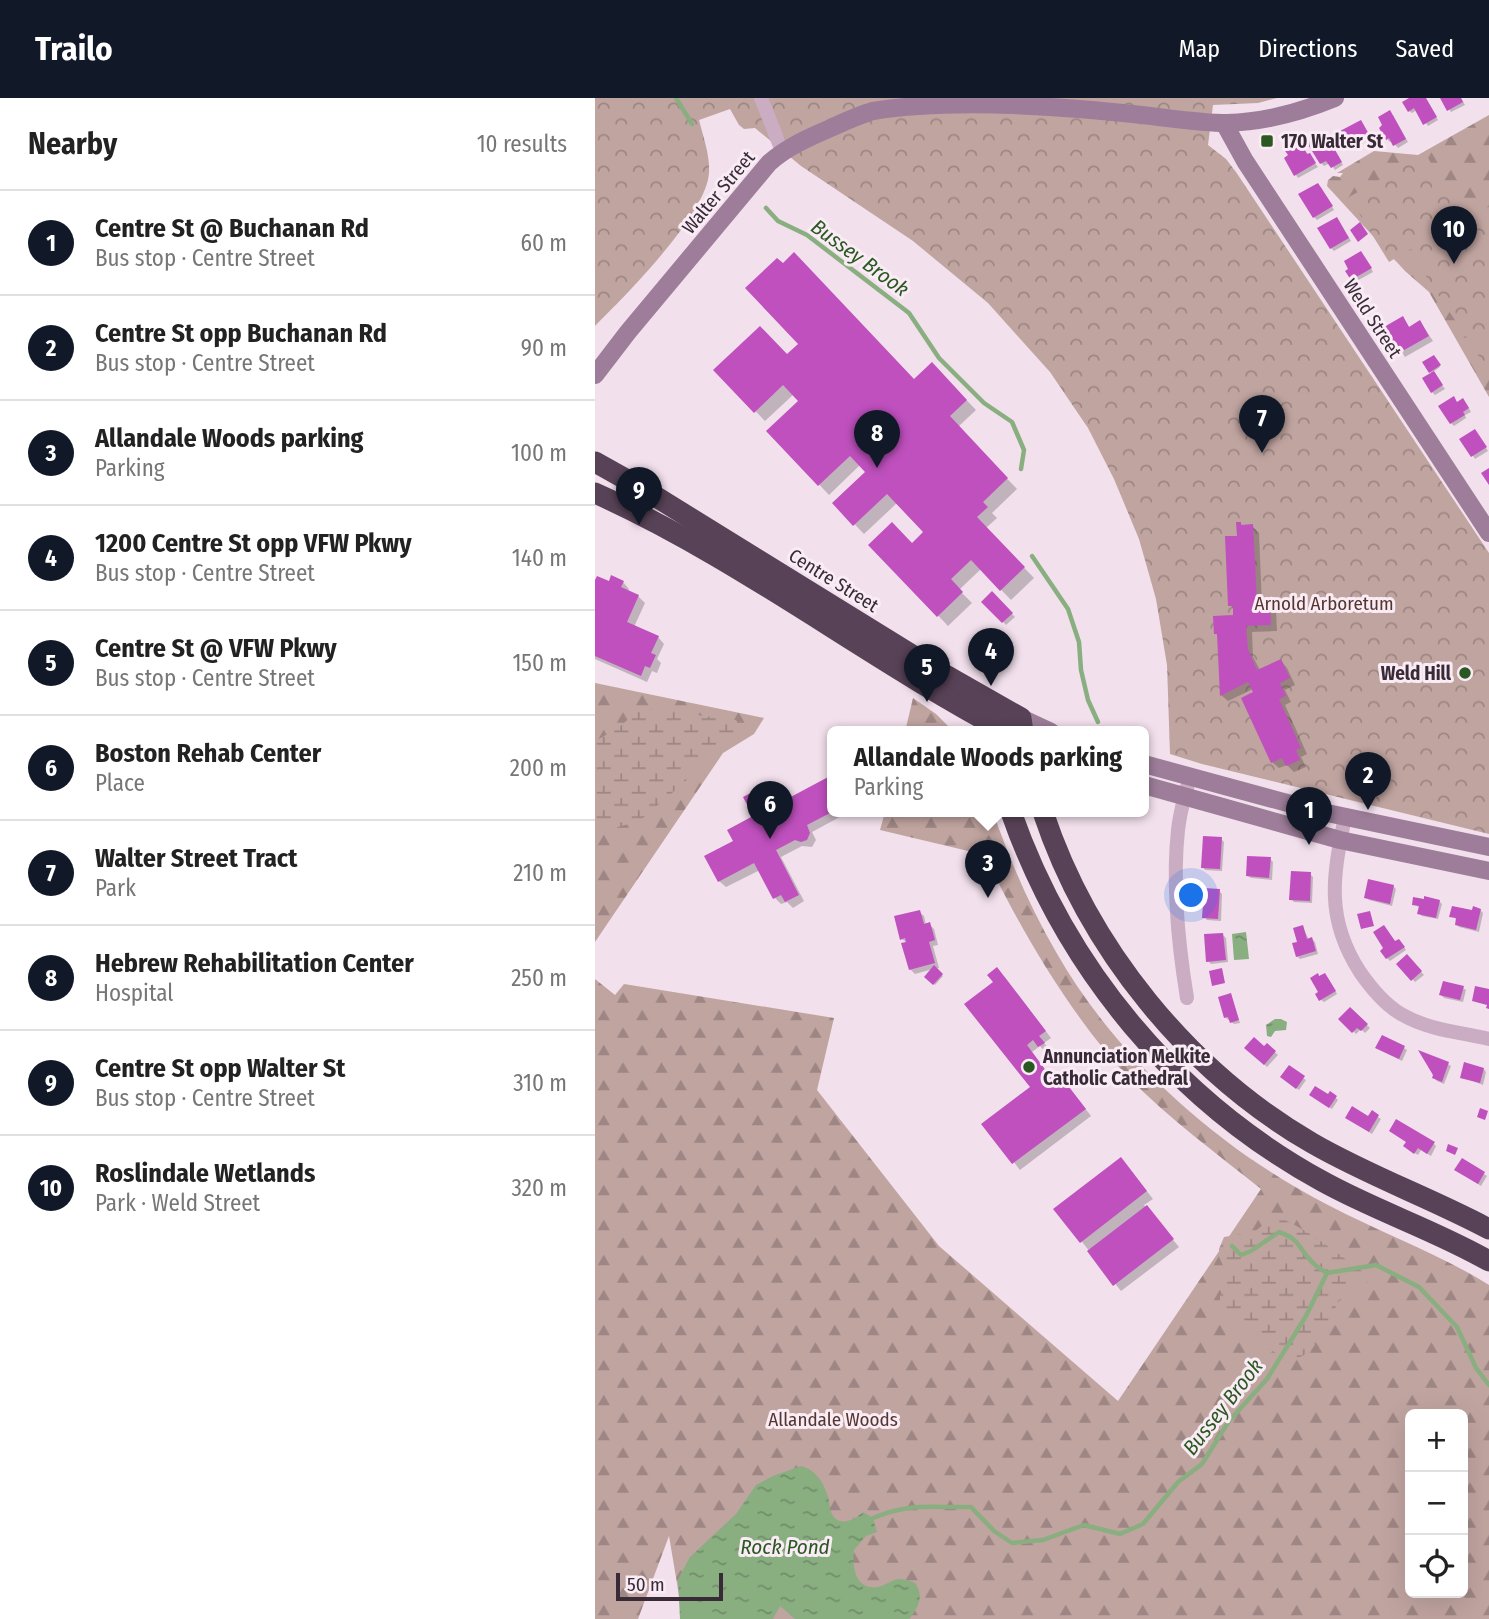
<!DOCTYPE html>
<meta charset="utf-8">
<style>
body{margin:0;font-family:"Fira Sans Condensed",sans-serif;background:#f6f6f6;color:#222}
.controls{position:absolute;right:21px;bottom:21px;display:grid;overflow:hidden;border-radius:10px;box-shadow:0 7px 28px #0002}
.controls button{width:63px;height:63px;display:grid;place-items:center;padding:0;border:0;border-bottom:2px solid #e0e0e0;background:#fff;color:#222;font:35px sans-serif}
.scale{position:absolute;left:21px;bottom:18px;width:107px;box-sizing:border-box;padding-left:7px;border:4px solid #382b37;border-top:0;font-size:19px;line-height:24px;white-space:nowrap;color:#382b37;-webkit-text-stroke:5px #f9ecf5;paint-order:stroke}
.you{position:absolute;left:597px;top:798px;width:24px;height:24px;margin:-18px;border:5px solid #fff;border-radius:50%;background:#1a73e8;box-shadow:0 0 0 10px #1a73e833}
.badge{display:grid;place-items:center;width:46px;height:46px;border-radius:50%;background:#111827;color:#fff;font-size:23px;font-weight:700}
.pin{position:absolute;translate:-50% -58px;filter:drop-shadow(0 2px 4px #0008)}
.pin::after{content:'';position:absolute;top:37px;width:24px;height:21px;background:inherit;clip-path:polygon(0 0,100% 0,50% 100%)}
.popup{position:absolute;left:232px;top:628px;width:322px;height:91px;box-sizing:border-box;display:grid;place-content:center;border-radius:10px;background:#fff;filter:drop-shadow(0 2px 5px #0005);font-size:23px;white-space:nowrap;color:#767676}
.popup b{font-size:26px;color:#222}
.popup::after{content:'';position:absolute;left:50%;top:100%;margin-left:-14px;border:14px solid transparent;border-top-color:#fff}
.list{margin:0;padding:0;list-style:none}
h2{display:flex;justify-content:space-between;align-items:center;height:91px;margin:0;padding:0 28px;font-size:30px}
h2 small{font-size:23px;font-weight:400;color:#767676}
.list li{display:grid;grid-template-columns:46px 1fr auto;gap:21px;align-items:center;box-sizing:border-box;height:105px;padding:0 28px;border-top:2px solid #e0e0e0}
.list b{display:block;font-size:26px;white-space:nowrap}
.list p{margin:0;font-size:23px;white-space:nowrap;color:#767676}
.list em{font-size:23px;font-style:normal;color:#767676}
.icon{flex:none;width:38px;height:38px;fill:none;stroke:currentColor;stroke-width:2;stroke-linecap:round;stroke-linejoin:round}
.map{position:relative;flex:none;width:894px;height:1521px;overflow:hidden}
header{display:flex;align-items:center;gap:42px;box-sizing:border-box;height:98px;padding:0 35px;background:#111827;color:#fff}
header strong{font-size:33px}
nav{display:flex;gap:38px;margin-inline-start:auto;font-size:24px}
main{display:flex}
aside{flex:1;background:#fff}
.map>svg:first-child{display:block}
.forest{fill:url(#forest-firs);fill-rule:evenodd}
.wetland{fill:url(#wetland-marsh)}
.park{fill:url(#park-crowns)}
.water{fill:url(#water-ripples)}
.shadow{fill:#0003}
.lines{fill:none;stroke-linecap:round;stroke-linejoin:round}
.stream{stroke:#89ae80;stroke-width:4.5}
.building{fill:#bf50be}
.street{stroke:#caacc3;stroke-width:14}
.secondary{stroke:#9d7d99;stroke-width:18}
.highway{stroke:#584257;stroke-width:21}
.poi-dot{fill:#2b5822;stroke:#f9ecf5;stroke-width:2.5}
.labels{text-anchor:middle;stroke-width:6;stroke-linejoin:round;paint-order:stroke}
.poi-label{font-size:19px;font-weight:bold;fill:#382b37;stroke:#f9ecf5;text-anchor:start}
.street-label{font-size:19px;fill:#382b37;stroke:#f9ecf5}
.park-label{font-size:19px;fill:#553530;stroke:#f9ecf5}
.water-label{font-size:21px;font-style:italic;fill:#2b5822;stroke:#f9ecf5}
</style>
<header>
<strong>Trailo</strong>
<nav><a>Map</a><a>Directions</a><a>Saved</a></nav>
</header>
<main>
<aside>
<h2>Nearby<small>10 results</small></h2>
<ul class="list">
<li><span class="badge">1</span><div><b>Centre St @ Buchanan Rd</b><p>Bus stop · Centre Street</p></div><em>60 m</em></li>
<li><span class="badge">2</span><div><b>Centre St opp Buchanan Rd</b><p>Bus stop · Centre Street</p></div><em>90 m</em></li>
<li><span class="badge">3</span><div><b>Allandale Woods parking</b><p>Parking</p></div><em>100 m</em></li>
<li><span class="badge">4</span><div><b>1200 Centre St opp VFW Pkwy</b><p>Bus stop · Centre Street</p></div><em>140 m</em></li>
<li><span class="badge">5</span><div><b>Centre St @ VFW Pkwy</b><p>Bus stop · Centre Street</p></div><em>150 m</em></li>
<li><span class="badge">6</span><div><b>Boston Rehab Center</b><p>Place</p></div><em>200 m</em></li>
<li><span class="badge">7</span><div><b>Walter Street Tract</b><p>Park</p></div><em>210 m</em></li>
<li><span class="badge">8</span><div><b>Hebrew Rehabilitation Center</b><p>Hospital</p></div><em>250 m</em></li>
<li><span class="badge">9</span><div><b>Centre St opp Walter St</b><p>Bus stop · Centre Street</p></div><em>310 m</em></li>
<li><span class="badge">10</span><div><b>Roslindale Wetlands</b><p>Park · Weld Street</p></div><em>320 m</em></li>
</ul>
</aside>
<div class="map">
<svg width="894" height="1521" viewBox="0 0 894 1521">
<defs>
<pattern id="forest-firs" width="22" height="20" patternUnits="userSpaceOnUse" patternTransform="scale(1.75)"><rect width="22" height="20" fill="#c0a4a0"/><path d="M5 1l3.5 6h-7zM16 11l3.5 6h-7z" fill="#9d8683"/></pattern>
<pattern id="wetland-marsh" width="20" height="14" patternUnits="userSpaceOnUse" patternTransform="scale(1.75)"><rect width="20" height="14" fill="#c0a4a0"/><path d="M1 5h8M5 5V1M11 12h8M15 12V8" fill="none" stroke="#9d8683"/></pattern>
<pattern id="park-crowns" width="20" height="18" patternUnits="userSpaceOnUse" patternTransform="scale(1.75)"><rect width="20" height="18" fill="#c0a4a0"/><path d="M2 6a3 3 0 1 1 6 0M12 15a3 3 0 1 1 6 0" fill="none" stroke="#9d8683"/></pattern>
<pattern id="water-ripples" width="26" height="14" patternUnits="userSpaceOnUse" patternTransform="scale(1.75)"><rect width="26" height="14" fill="#89ae80"/><path d="M2 4q2-2 4 0t4 0M15 11q2-2 4 0t4 0" fill="none" stroke="#718e6a"/></pattern>
</defs>
<rect width="100%" height="100%" fill="#f2e0ec"/>
<g class="forest">
<polygon points="894,17 894,299 834,194 810,173 732,88 733,82 738,78 745,79 748,75 742,75 779,53 823,57"/>
<polygon points="0,585 169,620 159,636 128,655 0,844"/>
<polygon points="318,600 341,616 359,634 310,634"/>
<path d="M290,714H398C415,763 435,809 461,854C522,961 624,1051 733,1107C786,1135 843,1155 894,1187V1521H88L74,1438L43,1521H0V881L20,897L29,886L239,920L222,992L344,1148L523,1303L666,1091C622,1056 575,1021 535,981C478,921 425,832 390,757L285,732ZM815,1316H868V1495H815Z"/>
</g>
<g class="wetland">
<path d="M56,610C69,614 80,610 91,612C97,614 102,617 108,618C122,620 130,615 142,623L143,639C129,657 100,661 91,683L48,720L38,725L3,734L0,737V643L22,631L45,611Z"/>
<path d="M675,1118C697,1118 757,1166 777,1181C769,1188 757,1190 749,1197C740,1204 738,1220 731,1230C725,1240 715,1257 702,1260C679,1264 637,1223 625,1206V1198L634,1180L624,1159V1151L629,1139L659,1134L672,1124Z"/>
</g>
<g class="park">
<path d="M0,0H682L663,5L618,7L613,47L631,61L641,74L894,455V736L607,666L575,656L572,567L561,501L544,441L519,381L493,330L455,274L393,205L318,143L206,68L160,30L149,31L144,27L135,11L104,22C108,38 115,57 114,74C113,115 30,198 0,228Z"/>
<polygon points="831,56 867,123 894,109 894,274 831,178 816,151 794,164 754,99"/>
</g>
<g class="water">
<polygon points="651,834 654,861 639,862 637,836"/>
<polygon points="680,921 686,921 692,924 691,932 680,933 676,939 672,938 671,927"/>
<path d="M206,1368C219,1371 228,1383 232,1396C235,1403 234,1412 238,1418C246,1429 261,1421 268,1414L278,1420L282,1434L271,1438L259,1452C257,1468 260,1492 282,1489C290,1488 296,1482 304,1481C310,1481 315,1483 320,1485C329,1498 324,1507 316,1519L314,1521H200L185,1508L178,1521H85L83,1481L95,1459L141,1416L161,1387L178,1378Z"/>
</g>
<g class="shadow">
<polygon points="818,0 830,0 843,22 833,28 822,12 817,15 814,13"/>
<polygon points="847,0 866,0 870,7 856,14"/>
<polygon points="798,17 813,44 803,50 797,43 795,44 792,41"/>
<polygon points="768,27 776,41 758,51 755,49"/>
<polygon points="734,43 748,67 740,72 735,65 729,68 726,65 724,44"/>
<polygon points="708,50 723,69 703,80 701,77"/>
<polygon points="726,89 739,112 722,122 719,119"/>
<polygon points="744,124 756,143 739,153 736,150"/>
<polygon points="769,158 778,174 760,184 753,173"/>
<polygon points="807,220 815,230 825,224 838,243 810,259 791,229"/>
<polygon points="192,259 319,283 337,266 381,312 363,329 422,391 397,415 402,420 391,430 439,480 416,502 386,471 364,492 377,505 353,528 276,447 317,447 330,435 302,405 269,436 239,405 273,374 266,366 234,397 174,333 205,304 199,296 170,323 121,272"/>
<polygon points="839,259 845,269 838,274 850,291 840,297 837,294 837,276 835,274"/>
<polygon points="871,305 876,314 870,317 871,320 859,328 856,325 863,306"/>
<polygon points="882,336 893,353 880,361 867,341"/>
<polygon points="646,426 648,429 657,428 664,435 667,507 675,507 681,513 682,533 657,534 658,559 665,572 686,563 692,570 700,587 690,592 696,604 690,607 712,656 706,659 711,669 699,674 692,667 684,670 677,664 658,591 633,603 626,597 624,538 620,535 640,518 640,512 635,507"/>
<polygon points="28,484 34,491 33,494 43,498 50,505 39,529 63,539 69,546 62,561 66,565 62,575 57,573 52,584 0,561 0,486"/>
<polygon points="397,495 420,519 411,527 389,504"/>
<polygon points="234,680 237,683 237,714 254,714 217,734 221,742 217,749 207,748 186,759 209,803 198,810 192,804 186,806 180,800 165,772 131,789 124,783 140,743 161,719 166,692 179,709"/>
<polygon points="626,741 629,744 627,773 610,772 608,769"/>
<polygon points="675,761 678,764 677,782 656,780 653,778"/>
<polygon points="715,776 718,779 717,805 699,804 696,801"/>
<polygon points="798,788 801,791 797,808 774,802 771,799"/>
<polygon points="624,793 627,796 626,823 612,822 609,819"/>
<polygon points="844,803 847,806 843,821 827,818 824,815 825,810 819,806"/>
<polygon points="885,812 888,815 884,834 864,829 862,826 863,822 856,818"/>
<polygon points="324,814 329,818 331,827 334,826 339,831 343,847 338,848 344,870 340,871 348,878 340,887 331,879 338,871 320,876 315,871 312,845 307,841"/>
<polygon points="708,829 714,842 717,841 720,844 723,856 705,861 702,858"/>
<polygon points="628,837 631,840 633,864 616,866 613,863"/>
<polygon points="800,845 807,846 811,852 795,863 792,860"/>
<polygon points="812,858 829,877 820,884 804,866"/>
<polygon points="409,878 456,940 449,945 455,952 451,955 445,948 437,954 458,982 470,984 496,1018 425,1072 389,1026 437,989"/>
<polygon points="733,880 742,896 729,904 726,902 726,894"/>
<polygon points="868,890 871,892 868,904 849,900 846,897"/>
<polygon points="636,897 645,925 639,926 631,920"/>
<polygon points="755,911 775,930 770,935 766,931 761,936 745,921"/>
<polygon points="672,947 683,957 672,969 652,950 670,950"/>
<polygon points="809,950 812,952 807,963 785,952"/>
<polygon points="853,966 856,968 849,986 842,983 839,980"/>
<polygon points="889,971 891,974 888,987 867,979"/>
<polygon points="708,980 711,982 704,992 690,982"/>
<polygon points="733,998 740,999 743,1002 737,1011 719,1000"/>
<polygon points="777,1015 786,1021 777,1036 755,1022 774,1020"/>
<polygon points="839,1046 841,1048 836,1058 826,1052 823,1057 813,1051"/>
<polygon points="532,1068 558,1101 549,1107 584,1149 526,1193 461,1111"/>
<polygon points="864,1074 889,1076 892,1078 886,1088"/>
</g>
<g class="lines">
<g class="stream">
<polyline points="81,0 97,26"/>
<polyline points="171,110 183,123 212,137 314,215 344,260 389,305 417,324 429,352 426,371"/>
<polyline points="437,458 473,511 484,544 486,572 493,602 503,624"/>
<path d="M637,1148L646,1157L656,1153L684,1134C707,1142 703,1151 718,1165C722,1169 727,1172 732,1175"/>
<polyline points="732,1175 781,1167 824,1189 862,1229 881,1270 894,1287"/>
<path d="M278,1420C317,1404 336,1410 376,1409L399,1433L417,1445L448,1442L489,1427L525,1436L548,1426L583,1384L607,1366L634,1323L672,1281L711,1218L732,1175"/>
</g>
</g>
<g class="building">
<polygon points="814,0 831,0 842,19 828,27 819,10 813,14 807,4"/>
<polygon points="845,0 866,0 868,4 852,13"/>
<polygon points="795,12 811,41 798,48 794,40 791,42 784,30 787,27 783,19"/>
<polygon points="766,22 775,38 754,50 745,33"/>
<polygon points="732,38 747,64 736,70 731,63 725,66 712,45 722,39 723,42"/>
<polygon points="700,43 703,46 706,45 712,56 715,55 721,65 699,78 689,60 693,57 688,50"/>
<polygon points="723,85 738,108 718,120 703,96"/>
<polygon points="742,119 754,140 735,151 722,130"/>
<polygon points="765,124 773,136 763,144 755,132"/>
<polygon points="766,153 777,170 756,182 750,173 753,171 749,163"/>
<polygon points="199,154 319,281 337,264 372,302 355,318 413,380 388,404 393,409 382,419 430,469 405,493 376,462 356,481 368,494 342,519 273,447 297,424 317,445 328,434 292,396 258,428 237,405 270,374 255,358 223,388 171,333 203,303 188,287 159,315 118,272 165,228 192,256 203,246 150,190 182,160 188,165"/>
<polygon points="808,218 814,229 825,222 834,238 804,255 789,229"/>
<polygon points="839,257 846,267 834,275 827,264"/>
<polygon points="839,273 848,287 836,295 827,280"/>
<polygon points="859,298 862,304 868,300 874,310 868,314 870,317 855,326 843,308"/>
<polygon points="880,331 892,349 876,359 864,341"/>
<polygon points="894,370 894,387 886,375"/>
<polygon points="641,424 646,424 646,427 658,426 662,505 675,505 676,527 651,528 653,551 662,572 686,561 695,580 685,585 691,598 684,601 706,650 701,652 705,662 691,668 687,660 676,665 646,600 658,594 653,584 625,598 622,536 619,536 618,518 638,517 638,508 633,508 630,438 642,438"/>
<polygon points="16,477 29,483 26,489 44,497 32,524 64,538 56,555 61,557 55,570 50,568 46,578 0,558 0,482 2,478 14,483"/>
<polygon points="397,493 418,515 407,525 386,504"/>
<polygon points="235,678 237,683 237,714 212,727 215,735 212,742 206,744 200,742 181,752 204,797 190,804 186,797 178,801 159,765 123,784 109,758 138,743 132,732 158,718 148,699 167,689 177,709"/>
<polygon points="608,738 627,739 625,771 606,770"/>
<polygon points="652,758 676,759 674,780 651,778"/>
<polygon points="696,773 716,774 715,803 694,802"/>
<polygon points="773,781 799,787 795,806 769,800"/>
<polygon points="609,790 625,791 623,821 607,820"/>
<polygon points="829,798 845,802 841,820 822,816 824,808 817,807 818,799 829,801"/>
<polygon points="857,808 877,812 878,808 886,811 881,832 860,827 861,820 854,819"/>
<polygon points="325,812 329,826 335,824 340,842 334,844 340,865 314,872 306,845 311,844 310,840 305,842 299,818"/>
<polygon points="775,813 779,828 766,831 762,816"/>
<polygon points="708,827 712,841 717,839 721,853 701,859 697,845 702,844 698,830"/>
<polygon points="789,827 800,843 804,841 810,849 791,861 785,853 788,850 778,834"/>
<polygon points="628,835 631,862 611,864 609,836"/>
<polygon points="812,856 827,873 816,883 801,866"/>
<polygon points="339,867 348,876 338,887 329,879"/>
<polygon points="402,869 451,933 444,938 450,945 443,949 438,942 432,947 457,981 464,976 491,1011 417,1066 386,1026 435,989 369,906 398,884 392,877"/>
<polygon points="627,870 630,885 617,888 614,873"/>
<polygon points="723,875 724,878 730,875 741,893 724,903 720,896 723,894 715,880"/>
<polygon points="848,883 869,888 865,902 844,897"/>
<polygon points="880,888 894,891 894,911 891,910 892,907 877,903"/>
<polygon points="636,895 644,922 635,925 633,919 629,920 623,899"/>
<polygon points="755,909 773,926 766,933 762,930 757,935 743,921"/>
<polygon points="787,937 810,948 804,961 780,950"/>
<polygon points="659,939 669,948 672,945 681,953 669,967 649,950"/>
<polygon points="823,952 854,964 847,984 837,980 838,977"/>
<polygon points="869,964 889,970 885,985 865,980"/>
<polygon points="694,967 710,978 701,991 685,979"/>
<polygon points="720,988 733,996 735,993 742,998 734,1010 714,997"/>
<polygon points="757,1008 773,1018 777,1012 784,1017 774,1034 750,1020"/>
<polygon points="885,1010 893,1013 890,1022 882,1019"/>
<polygon points="801,1021 840,1044 832,1056 823,1050 819,1056 808,1048 811,1044 794,1033"/>
<polygon points="853,1046 863,1050 860,1057 851,1053"/>
<polygon points="526,1059 552,1093 485,1145 458,1111"/>
<polygon points="867,1060 890,1074 883,1086 859,1072"/>
<polygon points="552,1107 579,1141 518,1188 492,1153"/>
</g>
<g class="lines">
<g class="street">
<polyline points="166,0 187,53"/>
<path d="M750,719C738,778 730,820 765,874C776,890 789,906 806,916C833,932 864,934 894,941"/>
<path d="M592,900C583,845 577,788 583,732C585,714 590,696 595,679"/>
</g>
<g class="secondary">
<polyline points="629,25 650,63 894,435"/>
<path d="M0,277L33,234L174,65C193,48 215,39 238,29C251,23 264,17 278,13C358,0 465,8 547,17C575,20 604,25 632,25C669,24 706,14 740,0"/>
<polyline points="426,620 456,634"/>
<polyline points="549,666 718,712 894,749"/>
<polyline points="549,687 745,742 894,773"/>
</g>
<g class="highway">
<polyline points="0,364 50,392 338,570 426,620 428,634"/>
<path d="M0,395C145,460 272,560 412,634"/>
<path d="M416,714C471,871 581,1003 727,1083C781,1113 840,1132 894,1163"/>
<path d="M448,714C493,850 593,973 717,1045C774,1078 836,1100 894,1131"/>
</g>
</g>
<g class="poi-dot">
<rect x="665" y="36" width="14" height="14" rx="3.5"/>
<circle cx="870" cy="575" r="7"/>
<circle cx="434" cy="969" r="7"/>
</g>
<g class="labels">
<g class="poi-label">
<text x="686" y="50">170 Walter St</text>
<text x="856" y="582" text-anchor="end">Weld Hill</text>
<text x="448" y="965">Annunciation Melkite<tspan x="448" dy="22">Catholic Cathedral</tspan></text>
</g>
<g class="street-label">
<text transform="translate(123 94) rotate(-50)" y="7">Walter Street</text>
<text transform="translate(778 220) rotate(57)" y="7">Weld Street</text>
<text transform="translate(239 482) rotate(32)" y="7">Centre Street</text>
</g>
<g class="park-label">
<text x="729" y="512">Arnold Arboretum</text>
<text x="238" y="1328">Allandale Woods</text>
</g>
<g class="water-label">
<text transform="translate(265 160) rotate(36)" y="7">Bussey Brook</text>
<text transform="translate(628 1309) rotate(-52)" y="7">Bussey Brook</text>
<text x="190" y="1456">Rock Pond</text>
</g>
</g>
</svg>
<div class="controls">
<button>+</button>
<button>−</button>
<button><svg class="icon" aria-label="locate" viewBox="0 0 24 24"><circle cx="12" cy="12" r="6"/><path d="M12 2v4M12 18v4M2 12h4M18 12h4"/></svg></button>
</div>
<div class="scale">50 m</div>
<div class="you"></div>
<div class="pin badge" style="left:714px;top:747px">1</div>
<div class="pin badge" style="left:773px;top:712px">2</div>
<div class="pin badge" style="left:393px;top:800px">3</div>
<div class="popup"><b>Allandale Woods parking</b>Parking</div>
<div class="pin badge" style="left:396px;top:588px">4</div>
<div class="pin badge" style="left:332px;top:604px">5</div>
<div class="pin badge" style="left:175px;top:741px">6</div>
<div class="pin badge" style="left:667px;top:355px">7</div>
<div class="pin badge" style="left:282px;top:370px">8</div>
<div class="pin badge" style="left:44px;top:427px">9</div>
<div class="pin badge" style="left:859px;top:166px">10</div>
</div>
</main>
